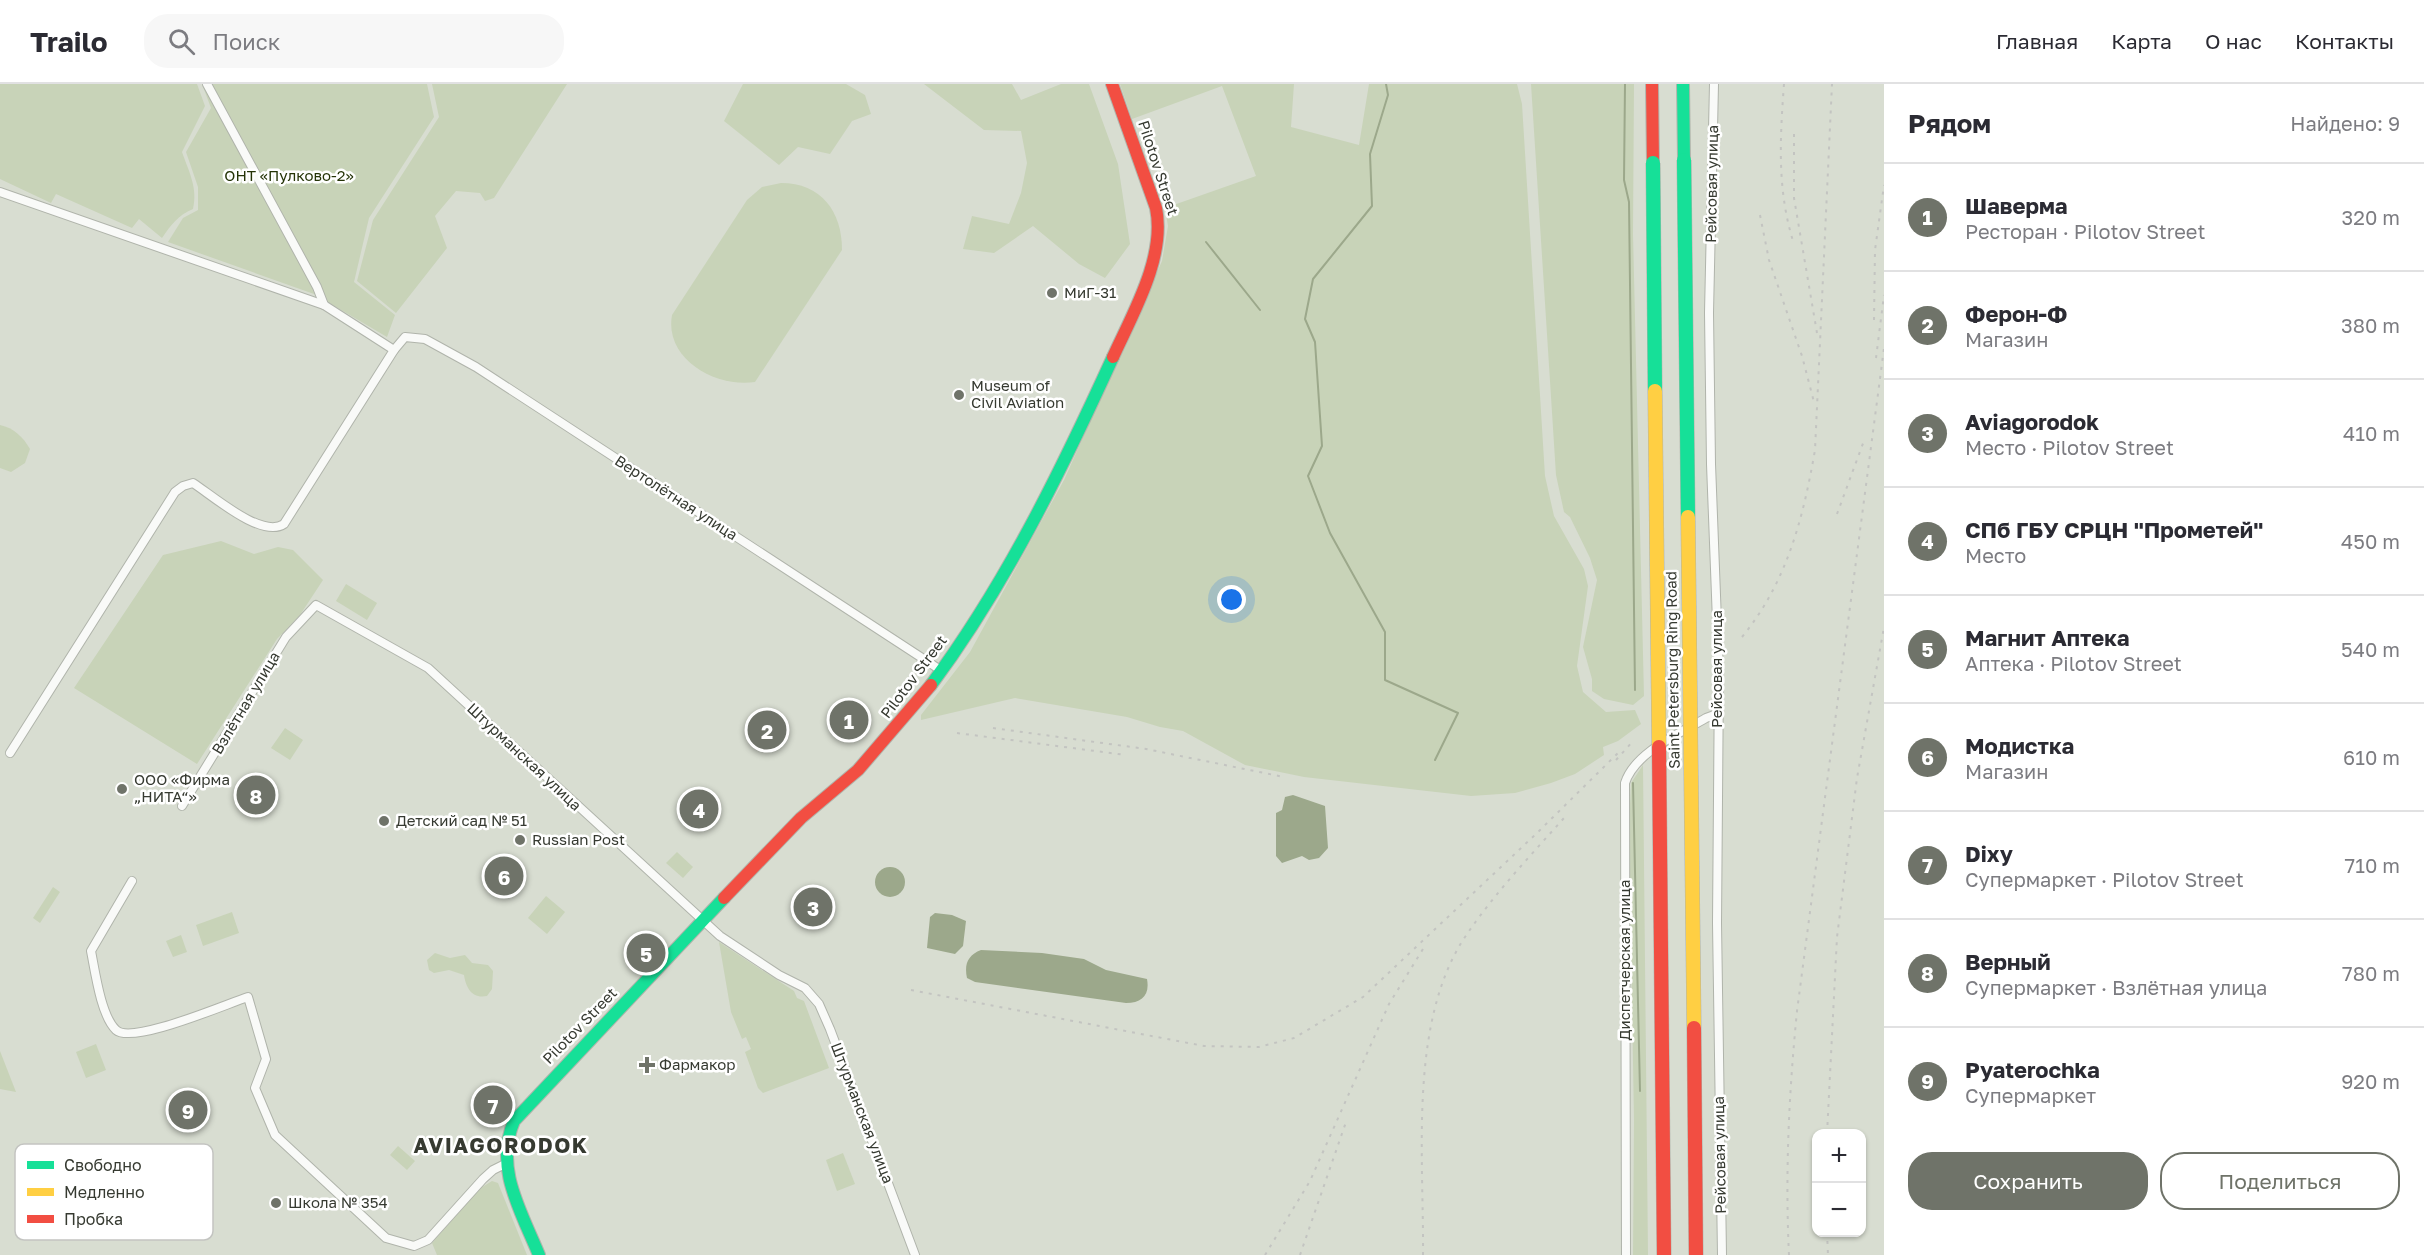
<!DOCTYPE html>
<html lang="ru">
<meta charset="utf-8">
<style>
body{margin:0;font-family:"Golos Text",sans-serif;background:#f7f7f7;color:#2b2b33}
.controls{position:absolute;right:18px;bottom:18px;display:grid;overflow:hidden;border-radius:12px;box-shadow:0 2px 4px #0004}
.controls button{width:54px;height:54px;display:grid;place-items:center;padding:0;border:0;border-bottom:2px solid #e1e1e2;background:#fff;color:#2b2b33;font:30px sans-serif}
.you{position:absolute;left:1232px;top:516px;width:21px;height:21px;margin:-15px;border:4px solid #fff;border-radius:50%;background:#1a73e8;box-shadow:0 0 0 9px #1a73e833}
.badge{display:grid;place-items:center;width:39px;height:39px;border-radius:50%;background:#6f7369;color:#fff;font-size:20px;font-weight:700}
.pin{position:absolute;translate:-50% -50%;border:3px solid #fff;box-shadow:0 2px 6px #0006}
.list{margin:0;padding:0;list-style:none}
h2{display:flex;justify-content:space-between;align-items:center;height:78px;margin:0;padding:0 24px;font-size:26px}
h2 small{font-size:20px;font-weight:400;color:#7c7c81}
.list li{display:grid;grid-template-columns:39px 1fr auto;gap:18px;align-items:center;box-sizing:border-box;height:108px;padding:0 24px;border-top:2px solid #e1e1e2}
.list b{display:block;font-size:22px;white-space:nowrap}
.list p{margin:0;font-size:20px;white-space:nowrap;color:#7c7c81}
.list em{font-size:20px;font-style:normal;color:#7c7c81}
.actions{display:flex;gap:12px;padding:18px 24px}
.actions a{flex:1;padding:14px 0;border:2px solid #6f7369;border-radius:24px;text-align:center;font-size:21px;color:#6f7369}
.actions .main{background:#6f7369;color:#fff}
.icon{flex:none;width:33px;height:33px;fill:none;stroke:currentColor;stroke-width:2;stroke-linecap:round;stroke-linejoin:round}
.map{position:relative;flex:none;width:1884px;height:1171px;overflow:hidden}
header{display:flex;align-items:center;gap:36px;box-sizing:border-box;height:84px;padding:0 30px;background:#fff;border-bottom:2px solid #e1e1e2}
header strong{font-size:28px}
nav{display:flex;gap:33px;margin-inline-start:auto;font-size:21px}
.search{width:420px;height:54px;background:#f7f7f7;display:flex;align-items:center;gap:15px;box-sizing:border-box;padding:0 21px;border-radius:24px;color:#7c7c81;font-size:22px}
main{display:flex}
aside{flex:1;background:#fff}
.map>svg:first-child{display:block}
.green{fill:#c8d3b8}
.water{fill:#9ca88b}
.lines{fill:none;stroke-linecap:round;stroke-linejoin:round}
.stream{stroke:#9ca88b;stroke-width:2}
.street-casing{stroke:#b0b4ab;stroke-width:10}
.fast-casing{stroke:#b0b4ab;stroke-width:14}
.jam-casing{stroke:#b0b4ab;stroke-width:14}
.street{stroke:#f9faf8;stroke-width:8}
.fast{stroke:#16e098;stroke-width:12}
.jam{stroke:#f24e42;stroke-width:12}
.rail{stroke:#c3c4c1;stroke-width:2;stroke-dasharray:3 6;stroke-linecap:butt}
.fast-bridge-casing{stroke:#b0b4ab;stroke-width:15;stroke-linecap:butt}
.slow-bridge-casing{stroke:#b0b4ab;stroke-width:15;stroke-linecap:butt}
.jam-bridge-casing{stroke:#b0b4ab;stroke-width:15;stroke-linecap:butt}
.fast-bridge{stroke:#16e098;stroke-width:14}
.slow-bridge{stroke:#ffcf43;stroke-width:14}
.jam-bridge{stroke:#f24e42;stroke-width:14}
.poi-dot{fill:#6f7369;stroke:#fff;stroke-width:2}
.labels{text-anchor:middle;stroke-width:5;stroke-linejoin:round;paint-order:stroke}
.street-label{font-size:15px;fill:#363a31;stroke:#fff}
.park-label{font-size:15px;fill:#253407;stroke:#fff}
.poi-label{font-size:15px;fill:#363a31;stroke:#fff;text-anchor:start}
.district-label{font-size:21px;font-weight:bold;letter-spacing:1.5px;fill:#363a31;stroke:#fff}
.key{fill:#fff;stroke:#c3c4c1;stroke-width:1.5}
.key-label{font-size:16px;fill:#363a31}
</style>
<header>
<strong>Trailo</strong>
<div class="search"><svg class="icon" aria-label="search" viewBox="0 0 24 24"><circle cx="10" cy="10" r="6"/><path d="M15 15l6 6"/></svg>Поиск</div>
<nav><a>Главная</a><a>Карта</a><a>О нас</a><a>Контакты</a></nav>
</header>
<main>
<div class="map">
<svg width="1884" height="1171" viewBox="0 0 1884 1171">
<rect width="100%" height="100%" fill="#d8ddd1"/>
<g class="green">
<path d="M0,0H197L205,22L182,68C189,88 198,104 193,125C178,131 171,141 162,154L139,135L132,144L56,110L51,119L0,95Z"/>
<polygon points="202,0 427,0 434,33 369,134 354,198 395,231 387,253 314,210 168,158 183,134 198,126 198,103 186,68 211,24"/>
<polygon points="432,0 567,0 494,114 485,117 480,109 456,107 435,132 447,164 396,229 357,197 373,136 439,33"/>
<polygon points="743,0 846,0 865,11 871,30 852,37 830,70 798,63 779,81 724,37"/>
<polygon points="924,0 1012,0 1021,16 1061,0 1089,0 1118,80 1130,160 1105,194 1079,180 1033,142 994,169 963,165 972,132 1009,140 1021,109 1027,79 1021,47 984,46"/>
<polygon points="1120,0 1294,0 1291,43 1359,61 1369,0 1517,0 1522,20 1545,392 1554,432 1584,485 1588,502 1577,582 1583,608 1606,628 1635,626 1641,640 1618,657 1603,663 1604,671 1575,690 1551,699 1515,709 1471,712 1304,693 1245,681 1183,647 1160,643 1127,633 1015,614 921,636 921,631 970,568 1064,396 1162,177 1168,142 1165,124 1256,92 1222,2 1132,35"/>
<polygon points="1531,0 1634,0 1633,150 1644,612 1633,621 1604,615 1592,607 1592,595 1583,563 1597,496 1590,474 1570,433 1564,428 1556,391"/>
<path d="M781,99C821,99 842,127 842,166L755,298C717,304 664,276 672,231L747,116L762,103Z"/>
<path d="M0,341C14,344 23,353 30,365L25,379L11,388L0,384Z"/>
<polygon points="221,457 254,470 278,463 293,466 323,496 300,531 277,555 197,680 74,604 163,471"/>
<polygon points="346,500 377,519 367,536 336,517"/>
<polygon points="285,644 303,656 290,676 271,664"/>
<polygon points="1643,681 1648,1171 1633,1171 1634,1036 1629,743 1631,699"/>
<polygon points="677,768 693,783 683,794 666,779"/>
<polygon points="53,803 60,808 40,839 33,834"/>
<polygon points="546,812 565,828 547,850 528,834"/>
<polygon points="232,828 239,849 203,862 196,841"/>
<polygon points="181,851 187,868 173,873 166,857"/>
<polygon points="719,858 794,907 797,914 804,917 829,984 763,1009 758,1004 745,968 751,965 746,953 742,955 731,928"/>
<path d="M435,869L450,874L465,871L472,879L488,881L493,887L492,905L487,912C472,915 466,904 464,891L449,886L434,889L429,886L427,876Z"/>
<polygon points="96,960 106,986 86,994 76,968"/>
<polygon points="0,967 16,1008 0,1005"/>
<polygon points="398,1062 415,1077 407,1086 390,1071"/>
<polygon points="843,1069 855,1100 837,1107 826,1076"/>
<polygon points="492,1097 498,1099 527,1171 437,1171 432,1159 479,1105"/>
</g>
<g class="water">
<polygon points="1293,711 1325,722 1328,764 1319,774 1309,776 1302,772 1282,779 1276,772 1276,729 1282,726 1285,713"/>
<circle cx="890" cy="798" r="15"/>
<polygon points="935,829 952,831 966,837 963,862 955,870 927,864 930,833"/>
<path d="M981,866L1042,869L1084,875L1106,886L1147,895C1150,911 1142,919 1126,919L975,898L967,894C964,880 968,871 981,866Z"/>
</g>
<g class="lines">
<g class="stream">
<polyline points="1386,0 1388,11 1370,70 1372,122 1313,195 1305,235 1315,258 1322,362 1308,392 1330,449 1385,548 1385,596 1458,629 1435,676"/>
<polyline points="1625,0 1624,96 1629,118 1635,606"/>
<polyline points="1206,158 1260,226"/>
<polyline points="1633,699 1640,1007"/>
</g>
<defs>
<g id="street">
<polyline points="207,0 317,203 324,221 394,266"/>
<polyline points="1714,0 1709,229 1711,380 1719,590 1717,839 1722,1171"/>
<polyline points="0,108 324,221"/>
<path d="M10,669L175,408L183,402L193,399C213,412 262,455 284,440L394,266L405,253L425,255L476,283L942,587"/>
<polyline points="182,722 286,553 316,521 428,584 720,852 779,891 805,904 819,920 830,945 915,1171"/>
<path d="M132,797L91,867C95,887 101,932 116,946C132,961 226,920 248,913L266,975L255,1004L275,1051L386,1154L414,1162L428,1156L483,1095L493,1086L505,1080"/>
<path d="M1626,1171L1625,699C1635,668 1679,650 1706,634L1717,630"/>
</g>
<g id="fast">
<polyline points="1683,0 1684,76"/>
<path d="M931,601C1006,500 1061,387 1113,273"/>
<path d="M539,1171C521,1127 494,1084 514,1037L724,814"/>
</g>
<g id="jam">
<path d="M1112,0L1156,124C1166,173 1133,229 1113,273"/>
<polyline points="1652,0 1653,79"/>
<polyline points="724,814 801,734 858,686 931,601"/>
</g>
</defs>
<use href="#street" class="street-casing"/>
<use href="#fast" class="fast-casing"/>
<use href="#jam" class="jam-casing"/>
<use href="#street" class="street"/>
<use href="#fast" class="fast"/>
<use href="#jam" class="jam"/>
<g class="rail">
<path d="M1784,0C1780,54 1777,105 1793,157"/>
<polyline points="1794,50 1794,114 1817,249"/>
<polyline points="1760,131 1769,176 1802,272 1814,318"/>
<polyline points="1874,236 1875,166 1884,101"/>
<polyline points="1876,274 1884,211"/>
<polyline points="1837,430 1865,354"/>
<path d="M1742,553C1787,498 1803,435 1815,366L1832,0"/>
<polyline points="993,644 1146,665 1284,693"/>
<polyline points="957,649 1126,671"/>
<polyline points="1616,676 1634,656"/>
<polyline points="911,906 1204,962 1259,963 1294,954 1363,913 1537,749 1619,668"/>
<polyline points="1827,1050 1837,853 1857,694 1884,543"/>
<polyline points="1827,1148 1828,1171"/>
<polyline points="1265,1171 1310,1097 1389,920 1423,865"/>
<polyline points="1300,1171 1346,1038"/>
<path d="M1423,1171C1424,1072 1408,935 1467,850C1495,809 1531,771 1564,734"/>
<path d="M1789,1171C1785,1089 1789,1008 1797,927L1884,264"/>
</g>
<defs>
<g id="fast-bridge">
<polyline points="1684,76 1688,433"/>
<polyline points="1653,79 1655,307"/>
</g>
<g id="slow-bridge">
<polyline points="1655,307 1659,663"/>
<polyline points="1688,433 1694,944"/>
</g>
<g id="jam-bridge">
<polyline points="1659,663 1664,1171"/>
<polyline points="1694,944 1696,1171"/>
</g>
</defs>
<use href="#fast-bridge" class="fast-bridge-casing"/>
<use href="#slow-bridge" class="slow-bridge-casing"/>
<use href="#jam-bridge" class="jam-bridge-casing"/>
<use href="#fast-bridge" class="fast-bridge"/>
<use href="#slow-bridge" class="slow-bridge"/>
<use href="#jam-bridge" class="jam-bridge"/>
</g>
<g class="poi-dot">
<circle cx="1052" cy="209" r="6"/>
<circle cx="959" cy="311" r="6"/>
<circle cx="122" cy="705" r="6"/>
<circle cx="384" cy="737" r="6"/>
<circle cx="520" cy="756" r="6"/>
<path d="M644 972h6v6h6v6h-6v6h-6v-6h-6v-6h6z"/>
<circle cx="276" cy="1119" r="6"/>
</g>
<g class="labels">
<g class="street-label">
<text transform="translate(1158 84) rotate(72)" y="5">Pilotov Street</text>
<text transform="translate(1712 100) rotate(-89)" y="5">Рейсовая улица</text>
<text transform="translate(676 414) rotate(33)" y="5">Вертолётная улица</text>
<text transform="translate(1717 585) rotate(-90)" y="5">Рейсовая улица</text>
<text transform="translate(1673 586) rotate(-91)" y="5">Saint Petersburg Ring Road</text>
<text transform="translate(914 593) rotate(-53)" y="5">Pilotov Street</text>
<text transform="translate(246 619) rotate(-59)" y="5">Взлётная улица</text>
<text transform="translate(524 673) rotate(43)" y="5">Штурманская улица</text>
<text transform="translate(1625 876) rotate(-90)" y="5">Диспетчерская улица</text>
<text transform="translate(580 942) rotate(-46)" y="5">Pilotov Street</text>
<text transform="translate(862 1029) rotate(69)" y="5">Штурманская улица</text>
<text transform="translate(1720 1071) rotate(-91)" y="5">Рейсовая улица</text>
</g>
<g class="park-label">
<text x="289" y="97">ОНТ «Пулково-2»</text>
</g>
<g class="poi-label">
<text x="1064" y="214">МиГ-31</text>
<text x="971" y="307">Museum of<tspan x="971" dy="17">Civil Aviation</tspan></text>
<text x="134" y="701">ООО «Фирма<tspan x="134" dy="17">„НИТА“»</tspan></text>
<text x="396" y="742">Детский сад № 51</text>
<text x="532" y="761">Russian Post</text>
<text x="659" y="986">Фармакор</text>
<text x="288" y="1124">Школа № 354</text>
</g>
<g class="district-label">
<text x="501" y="1069">AVIAGORODOK</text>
</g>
</g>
<rect x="15" y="1060" width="198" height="96" rx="9" class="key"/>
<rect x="27" y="1077" width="27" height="8" fill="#16e098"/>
<rect x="27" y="1104" width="27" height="8" fill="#ffcf43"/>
<rect x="27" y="1131" width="27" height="8" fill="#f24e42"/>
<g class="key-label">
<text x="64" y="1087">Свободно</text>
<text x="64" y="1114">Медленно</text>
<text x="64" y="1141">Пробка</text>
</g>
</svg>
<div class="controls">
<button>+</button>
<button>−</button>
</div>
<div class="you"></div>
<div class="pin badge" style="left:849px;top:636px">1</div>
<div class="pin badge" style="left:767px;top:646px">2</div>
<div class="pin badge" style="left:813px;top:823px">3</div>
<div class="pin badge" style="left:699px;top:725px">4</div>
<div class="pin badge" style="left:646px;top:869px">5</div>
<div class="pin badge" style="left:504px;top:792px">6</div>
<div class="pin badge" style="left:493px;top:1021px">7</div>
<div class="pin badge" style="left:256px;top:711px">8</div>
<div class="pin badge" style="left:188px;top:1026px">9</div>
</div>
<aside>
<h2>Рядом<small>Найдено: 9</small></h2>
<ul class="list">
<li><span class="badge">1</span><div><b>Шаверма</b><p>Ресторан · Pilotov Street</p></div><em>320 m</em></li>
<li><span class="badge">2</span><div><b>Ферон-Ф</b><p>Магазин</p></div><em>380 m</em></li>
<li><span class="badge">3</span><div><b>Aviagorodok</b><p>Место · Pilotov Street</p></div><em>410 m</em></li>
<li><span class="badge">4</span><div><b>СПб ГБУ СРЦН &quot;Прометей&quot;</b><p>Место</p></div><em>450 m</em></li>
<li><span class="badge">5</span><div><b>Магнит Аптека</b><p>Аптека · Pilotov Street</p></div><em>540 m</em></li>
<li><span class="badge">6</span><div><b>Модистка</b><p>Магазин</p></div><em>610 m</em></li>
<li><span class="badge">7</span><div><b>Dixy</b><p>Супермаркет · Pilotov Street</p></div><em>710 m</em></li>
<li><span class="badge">8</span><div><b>Верный</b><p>Супермаркет · Взлётная улица</p></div><em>780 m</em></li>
<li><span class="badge">9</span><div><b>Pyaterochka</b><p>Супермаркет</p></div><em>920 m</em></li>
</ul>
<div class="actions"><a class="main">Сохранить</a><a>Поделиться</a></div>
</aside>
</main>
